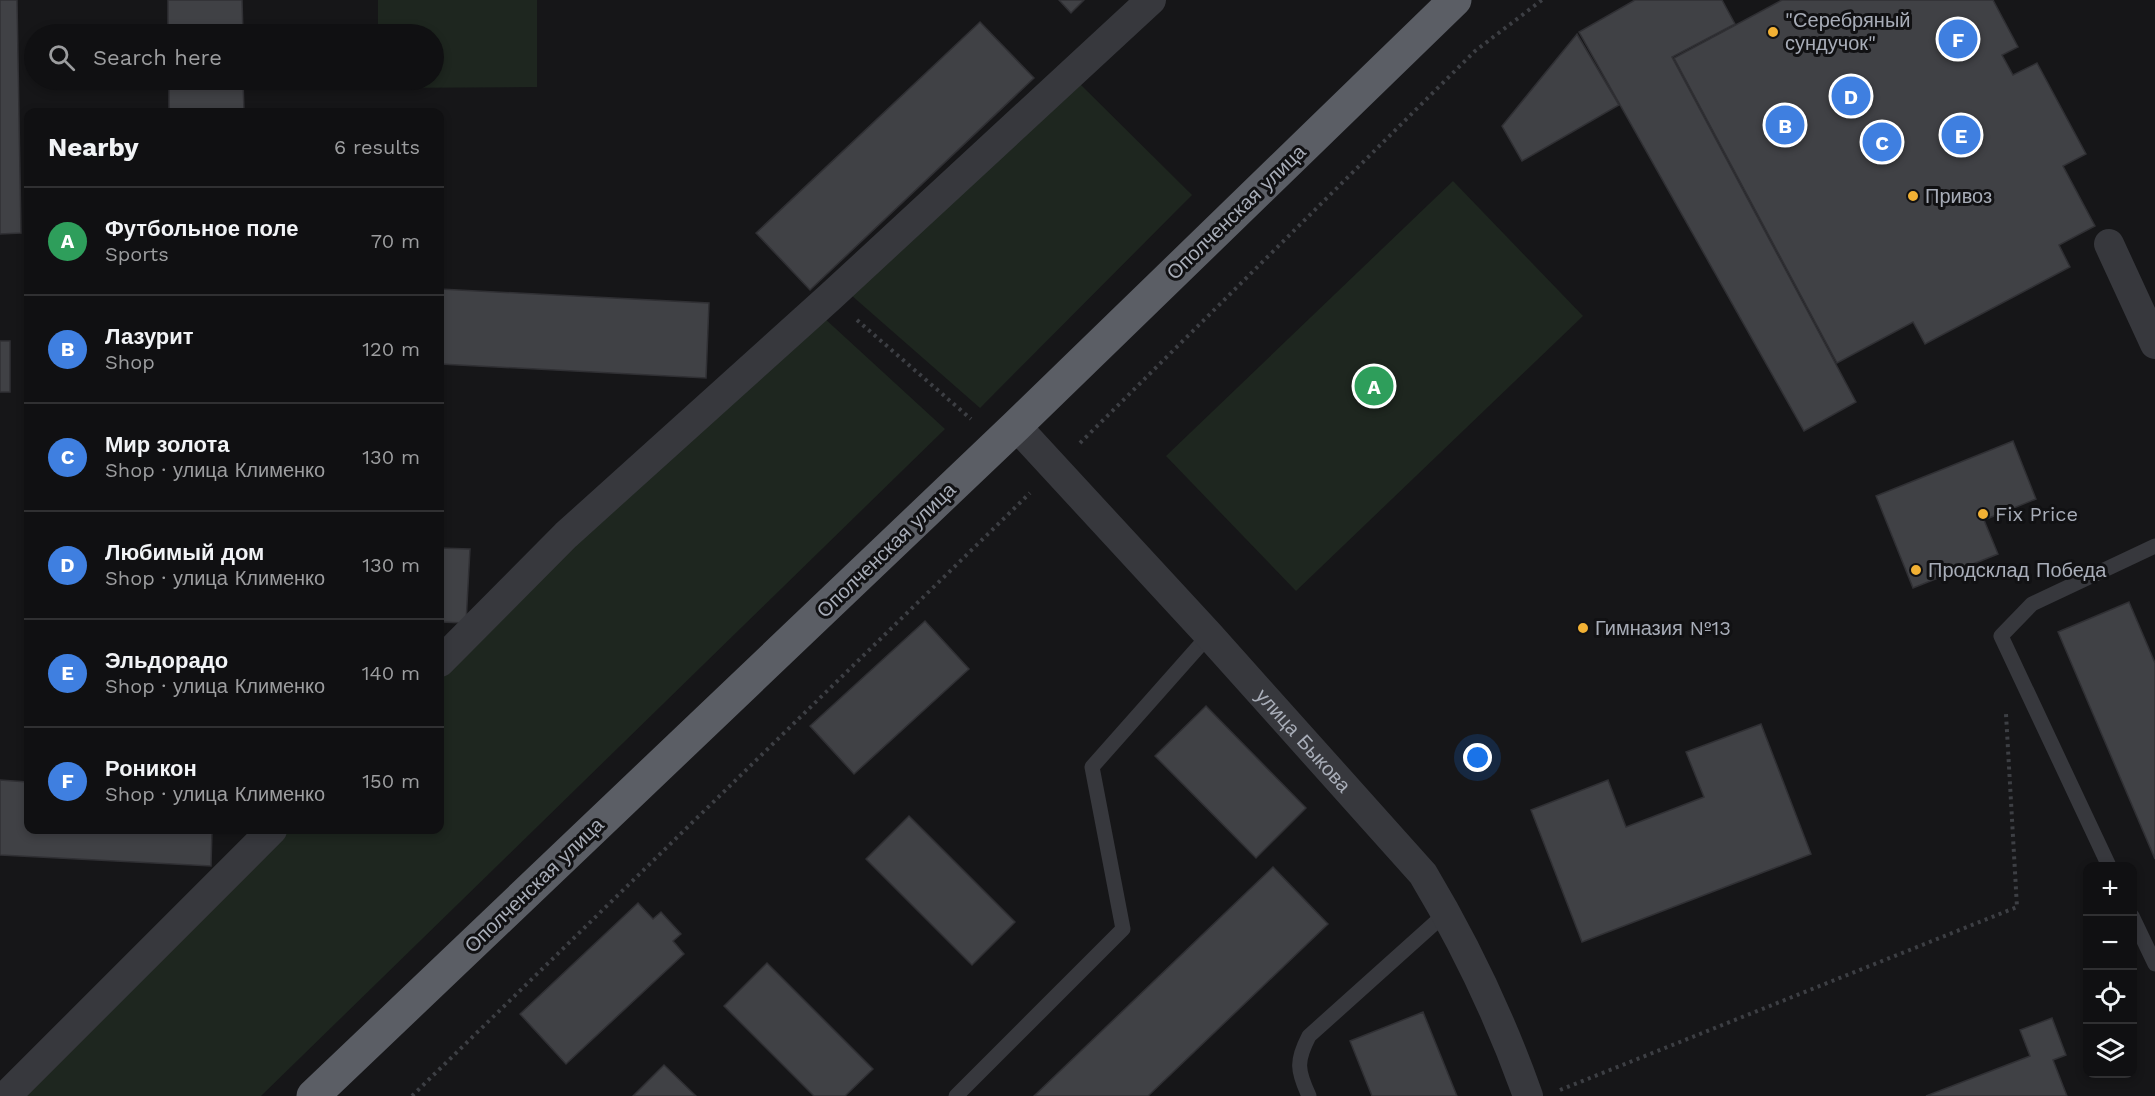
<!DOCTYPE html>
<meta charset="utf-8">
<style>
body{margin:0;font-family:"Work Sans",sans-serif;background:#1e1e20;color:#f1f3f6}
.controls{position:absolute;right:18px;bottom:18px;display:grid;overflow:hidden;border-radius:12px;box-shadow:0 3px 9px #0003}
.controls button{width:54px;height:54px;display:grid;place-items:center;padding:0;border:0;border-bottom:2px solid #303032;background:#101012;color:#f1f3f6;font:30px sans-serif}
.you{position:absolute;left:1478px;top:758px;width:21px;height:21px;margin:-15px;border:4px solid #fff;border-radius:50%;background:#1a73e8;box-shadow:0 0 0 9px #1a73e833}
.badge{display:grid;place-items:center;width:39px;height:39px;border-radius:50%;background:#0f766e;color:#fff;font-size:20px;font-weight:700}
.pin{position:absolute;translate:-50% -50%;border:3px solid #fff;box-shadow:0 2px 6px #0006}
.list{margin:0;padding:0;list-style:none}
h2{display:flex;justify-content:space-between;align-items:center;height:78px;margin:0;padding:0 24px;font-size:26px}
h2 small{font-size:20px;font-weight:400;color:#9c9d9f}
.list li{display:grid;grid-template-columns:39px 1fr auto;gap:18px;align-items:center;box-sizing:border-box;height:108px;padding:0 24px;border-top:2px solid #303032}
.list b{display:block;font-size:22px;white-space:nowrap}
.list p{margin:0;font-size:20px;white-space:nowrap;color:#9c9d9f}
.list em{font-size:20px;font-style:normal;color:#9c9d9f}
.icon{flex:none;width:33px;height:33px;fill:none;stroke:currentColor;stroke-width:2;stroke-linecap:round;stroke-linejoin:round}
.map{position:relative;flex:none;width:2155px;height:1096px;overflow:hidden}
.search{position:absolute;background:#101012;box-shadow:0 3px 9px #0003;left:24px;top:24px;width:420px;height:66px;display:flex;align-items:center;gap:15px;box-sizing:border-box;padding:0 21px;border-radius:33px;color:#9c9d9f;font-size:22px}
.panel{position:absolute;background:#101012;box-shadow:0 3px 9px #0003;left:24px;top:108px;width:420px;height:726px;border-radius:12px}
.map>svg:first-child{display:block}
.green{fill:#1e261f}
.building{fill:#404145;stroke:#303034;stroke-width:1.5}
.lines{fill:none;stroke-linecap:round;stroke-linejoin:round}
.path{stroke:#3d3f44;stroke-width:4;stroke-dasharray:3 4.5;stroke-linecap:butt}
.service{stroke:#37383d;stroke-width:15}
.minor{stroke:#37383d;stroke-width:30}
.trunk{stroke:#5b5e65;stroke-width:33}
.poi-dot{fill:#f2b134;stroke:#111113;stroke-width:2}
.labels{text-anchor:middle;stroke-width:6;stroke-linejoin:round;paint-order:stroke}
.poi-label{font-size:20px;fill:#a8adb8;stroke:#111113;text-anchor:start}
.street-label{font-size:20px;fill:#a8adb8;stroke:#111113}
</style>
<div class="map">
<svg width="2155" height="1096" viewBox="0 0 2155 1096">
<rect width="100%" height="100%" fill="#161618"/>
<g class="green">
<polygon points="378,0 537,0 537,87 378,88 378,80 434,80 434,34 378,34"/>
<polygon points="1077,81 1192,195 980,408 851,295"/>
<polygon points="1453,181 1583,316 1296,591 1166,456"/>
<polygon points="823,317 945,429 261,1096 24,1096 288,830 440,830 440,677 702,422"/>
</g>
<g class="building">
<polygon points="0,0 17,0 21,233 0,234"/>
<polygon points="168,0 242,0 243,34 168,34"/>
<polygon points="1059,0 1084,0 1071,13"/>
<polygon points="1635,0 1722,0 1735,24 1672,57 1856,402 1804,431 1579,32"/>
<polygon points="1782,0 1993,0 2018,47 2002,55 2013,75 2037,63 2086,154 2063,166 2095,226 2059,245 2070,267 1925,344 1913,322 1837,363 1674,58"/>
<polygon points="980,22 1034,78 810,290 756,233"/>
<polygon points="1577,34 1619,105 1522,161 1502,126"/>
<polygon points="169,80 243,80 244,112 169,112"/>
<polygon points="440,289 709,303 706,378 440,364"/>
<rect x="0" y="341" width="10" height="51"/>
<polygon points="2013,441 2036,499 1984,520 1998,554 1913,588 1876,496"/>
<polygon points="440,548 470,549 466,623 440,622"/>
<polygon points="2129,602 2155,663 2155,859 2058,632"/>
<polygon points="925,621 969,669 854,774 810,726"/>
<polygon points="1206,706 1306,808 1256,858 1155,756"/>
<polygon points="1761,724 1811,854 1582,942 1531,810 1608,780 1626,827 1704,797 1686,752"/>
<polygon points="0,780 28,782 28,830 212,830 211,866 0,855"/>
<polygon points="909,816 1015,922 972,965 866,859"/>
<polygon points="1273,867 1328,924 1148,1096 1034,1096"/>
<polygon points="638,903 653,919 661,912 681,934 673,941 684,954 566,1064 520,1014"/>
<polygon points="767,963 873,1069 845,1096 814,1096 724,1006"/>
<polygon points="1423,1012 1457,1096 1372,1096 1350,1041"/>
<polygon points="2052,1018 2066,1055 2053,1060 2067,1096 1926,1096 2030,1056 2020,1030"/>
<polygon points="664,1065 696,1096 633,1096"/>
</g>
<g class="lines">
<g class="path">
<polyline points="857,320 971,419"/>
<polyline points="1080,443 1475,51 1542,0"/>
<polyline points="1560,1090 2017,907 2006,714"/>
<polyline points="412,1096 1030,493"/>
</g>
<g class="service">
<polyline points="2109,866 2001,636 2032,604 2155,546"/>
<polyline points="2132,916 2155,964"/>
<polyline points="956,1096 1123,929 1092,767 1209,635"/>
<path d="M1309,1096C1297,1070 1296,1061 1309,1036L1446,913"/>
</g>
<g class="minor">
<polyline points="2109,244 2155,344"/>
<path id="s1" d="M1016,426L1209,635L1423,874C1465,944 1501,1020 1528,1096"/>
<polyline points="440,662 566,535 830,297 1151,0"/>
<polyline points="6,1096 272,830"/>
</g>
<polyline class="trunk" points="313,1096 1016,426 1455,0"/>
</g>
<g class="poi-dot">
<circle cx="1773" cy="32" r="6"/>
<circle cx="1913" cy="196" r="6"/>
<circle cx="1983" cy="514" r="6"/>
<circle cx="1916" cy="570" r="6"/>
<circle cx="1583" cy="628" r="6"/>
</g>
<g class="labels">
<g class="poi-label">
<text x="1785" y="27">"Серебряный<tspan x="1785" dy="23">сундучок"</tspan></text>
<text x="1925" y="203">Привоз</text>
<text x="1995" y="521">Fix Price</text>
<text x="1928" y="577">Продсклад Победа</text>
<text x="1595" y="635">Гимназия №13</text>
</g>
<g class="street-label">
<text transform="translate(1236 212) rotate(-44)" y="7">Ополченская улица</text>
<text transform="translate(886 550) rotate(-44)" y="7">Ополченская улица</text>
<text dy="7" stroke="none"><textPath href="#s1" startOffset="426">улица Быкова</textPath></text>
<text transform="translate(534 885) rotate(-44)" y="7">Ополченская улица</text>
</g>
</g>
</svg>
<div class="controls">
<button>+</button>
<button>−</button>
<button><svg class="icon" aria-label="locate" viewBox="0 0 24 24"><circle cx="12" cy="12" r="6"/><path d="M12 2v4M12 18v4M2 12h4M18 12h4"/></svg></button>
<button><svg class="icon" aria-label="layers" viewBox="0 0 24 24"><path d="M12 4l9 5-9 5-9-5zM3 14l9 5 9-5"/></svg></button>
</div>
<div class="you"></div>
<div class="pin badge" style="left:1374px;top:386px;background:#2e9e5b">A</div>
<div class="pin badge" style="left:1785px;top:125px;background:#3f7fe0">B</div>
<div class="pin badge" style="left:1882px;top:142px;background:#3f7fe0">C</div>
<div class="pin badge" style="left:1851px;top:96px;background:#3f7fe0">D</div>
<div class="pin badge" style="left:1961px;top:135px;background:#3f7fe0">E</div>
<div class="pin badge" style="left:1958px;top:39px;background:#3f7fe0">F</div>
<div class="search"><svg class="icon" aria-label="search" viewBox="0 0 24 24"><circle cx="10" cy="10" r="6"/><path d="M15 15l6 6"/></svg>Search here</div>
<section class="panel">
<h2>Nearby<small>6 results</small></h2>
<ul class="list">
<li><span class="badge" style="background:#2e9e5b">A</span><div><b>Футбольное поле</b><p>Sports</p></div><em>70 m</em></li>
<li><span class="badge" style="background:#3f7fe0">B</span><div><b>Лазурит</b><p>Shop</p></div><em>120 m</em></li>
<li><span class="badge" style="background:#3f7fe0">C</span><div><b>Мир золота</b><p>Shop · улица Клименко</p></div><em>130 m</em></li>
<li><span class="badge" style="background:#3f7fe0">D</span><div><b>Любимый дом</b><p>Shop · улица Клименко</p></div><em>130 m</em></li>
<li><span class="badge" style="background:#3f7fe0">E</span><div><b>Эльдорадо</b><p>Shop · улица Клименко</p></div><em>140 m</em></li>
<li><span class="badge" style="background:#3f7fe0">F</span><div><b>Роникон</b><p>Shop · улица Клименко</p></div><em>150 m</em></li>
</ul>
</section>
</div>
